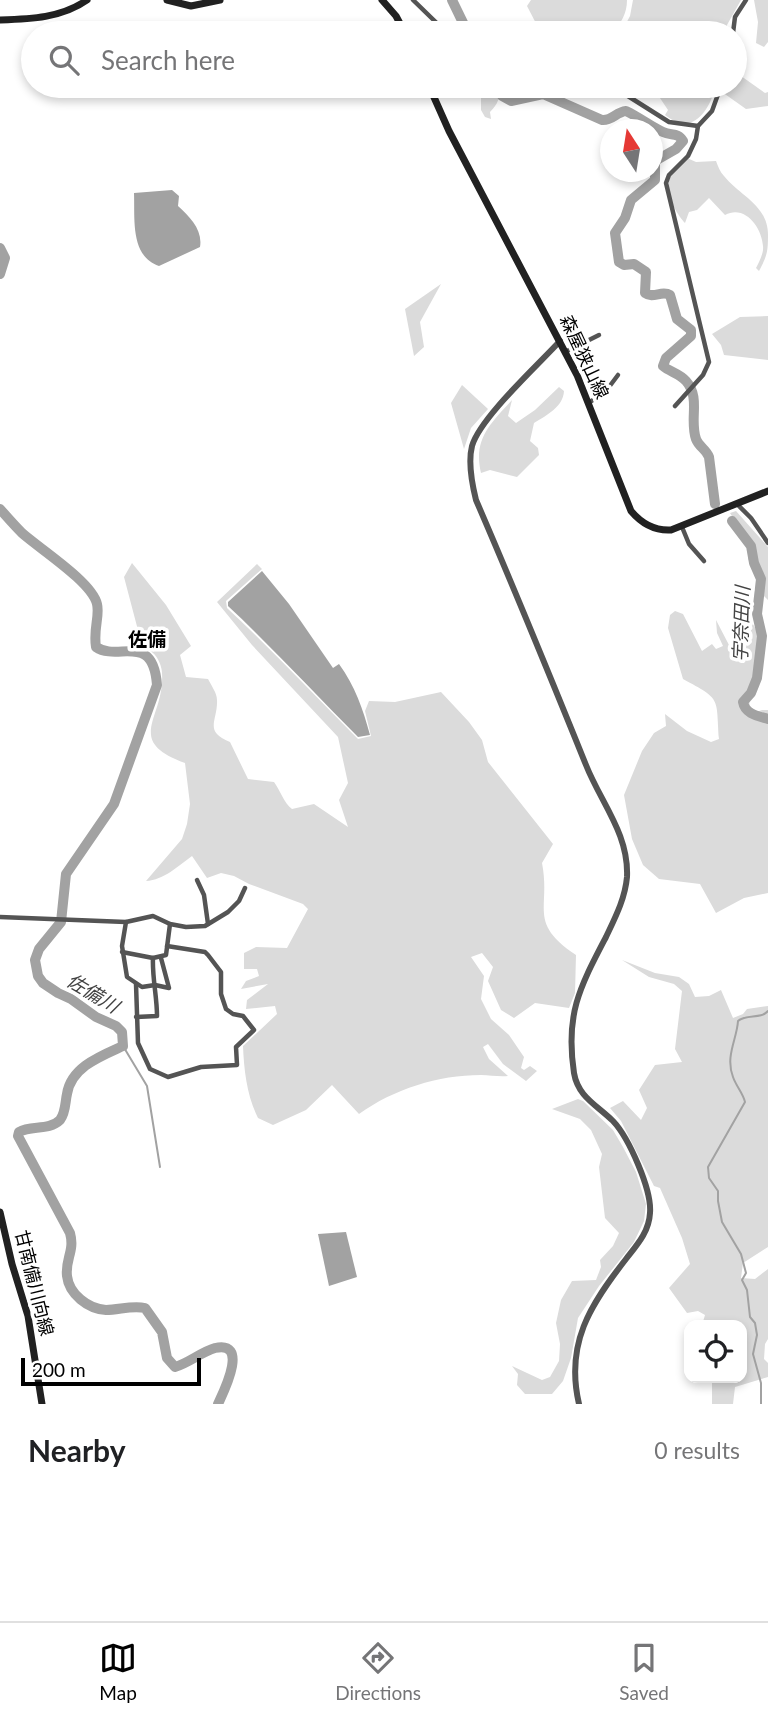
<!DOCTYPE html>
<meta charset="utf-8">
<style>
body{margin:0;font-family:Lato,"Noto Sans JP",sans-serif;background:#f2f2f2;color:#202124}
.controls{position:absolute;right:21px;bottom:21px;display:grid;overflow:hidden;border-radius:14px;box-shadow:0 4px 10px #0003}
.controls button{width:63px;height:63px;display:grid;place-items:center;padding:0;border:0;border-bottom:2px solid #e0e0e0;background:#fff;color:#202124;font:35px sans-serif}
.compass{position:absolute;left:600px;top:119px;width:63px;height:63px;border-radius:50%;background:#fff;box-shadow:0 4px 10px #0003;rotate:348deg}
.scale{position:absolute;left:21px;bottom:18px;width:180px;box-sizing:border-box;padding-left:7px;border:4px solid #000;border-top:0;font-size:19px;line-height:24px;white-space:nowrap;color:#000;-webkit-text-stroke:5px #fff;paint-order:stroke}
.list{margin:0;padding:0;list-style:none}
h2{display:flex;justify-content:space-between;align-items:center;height:91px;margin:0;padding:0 28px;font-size:30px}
h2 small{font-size:23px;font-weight:400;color:#757577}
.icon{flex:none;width:38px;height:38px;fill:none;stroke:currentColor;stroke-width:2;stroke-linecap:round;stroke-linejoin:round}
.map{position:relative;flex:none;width:768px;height:1404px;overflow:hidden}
.search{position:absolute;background:#fff;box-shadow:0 4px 10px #0003;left:21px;right:21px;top:21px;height:77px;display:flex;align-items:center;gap:18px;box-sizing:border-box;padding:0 24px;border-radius:38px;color:#757577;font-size:26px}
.sheet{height:217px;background:#fff}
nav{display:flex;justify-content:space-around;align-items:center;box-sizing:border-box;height:98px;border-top:2px solid #e0e0e0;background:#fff;font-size:19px;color:#757577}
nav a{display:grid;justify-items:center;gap:4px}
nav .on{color:#000}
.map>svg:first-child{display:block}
.green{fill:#dbdbdb}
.water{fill:#a2a2a2}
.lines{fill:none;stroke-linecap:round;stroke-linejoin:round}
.stream{stroke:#a2a2a2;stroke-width:2}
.river{stroke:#a2a2a2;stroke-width:10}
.minor{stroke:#545454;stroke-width:4.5}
.tertiary{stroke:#545454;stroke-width:6}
.secondary{stroke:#212121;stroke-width:7}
.labels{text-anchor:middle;stroke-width:7;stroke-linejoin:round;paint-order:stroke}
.street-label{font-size:18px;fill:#000;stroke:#fff}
.water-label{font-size:19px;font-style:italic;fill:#434343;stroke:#fff}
.neighbourhood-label{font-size:19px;font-weight:bold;fill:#000;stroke:#fff}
</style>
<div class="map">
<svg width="768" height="1404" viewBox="0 0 768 1404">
<rect width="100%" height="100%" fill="#fff"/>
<g class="green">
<path d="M531,0H627C627,14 621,22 613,33H541L527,6Z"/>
<polygon points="633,0 741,0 727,25 727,33 621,33 630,16"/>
<polygon points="754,0 768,0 768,42 764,47 756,43 758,22"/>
<polygon points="741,76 765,93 768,92 768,106 746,109 722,92 724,86 735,86 735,80 737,82"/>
<path d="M448,86H498C501,97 498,104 490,112L491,119L485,117L481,110V98L453,90Z"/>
<path d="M652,86H716C709,111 693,137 665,115L668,110Z"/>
<path d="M687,158L696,162L716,161C718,166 720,172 724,176C740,196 768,205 768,235C768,252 767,256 759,271L756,268C759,262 764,253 763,246C762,228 745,204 725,215L709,198L697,210L689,212L685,223C676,213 662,190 671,176C675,169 682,164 687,158Z"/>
<polygon points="441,284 420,322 424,347 414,356 405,309"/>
<polygon points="768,316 768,360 724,355 721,345 712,334 740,317"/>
<polygon points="462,385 488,409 471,428 464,449 451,403"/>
<path d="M559,387L564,391C563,407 547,415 534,423L530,441L538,448L539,455L517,477L490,470L481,473C473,439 490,424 512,400L508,416L516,423L535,410Z"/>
<polygon points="736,511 768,547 768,600 760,592 757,575 748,559 748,542 730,513"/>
<path d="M132,563L166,605L191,646L180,655L186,677L208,679C211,685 217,693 217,700C218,721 203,731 230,742L248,779L274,782C280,790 284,803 292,809L314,804L348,827L339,800L348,783L338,737L252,645L217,602L257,564L262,569L226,601L227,608C272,650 314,695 358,739L371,736L365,711L369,701L395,702L441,692L469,722L482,740L488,762L553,844L542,863C551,909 527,922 576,955L575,993L569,1008L535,1003L514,1018L501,1010L488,981L493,967L482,953L471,957L484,976L481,999L491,1019L509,1035L524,1057L521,1068L524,1070L530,1066L537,1071L526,1081L503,1064L488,1044L483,1047L489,1059L508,1076C499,1077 490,1075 481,1075C438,1075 394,1089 359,1114L332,1085L306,1110L273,1125L258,1118C247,1096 244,1071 243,1046L277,1014L275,1006L246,1009L247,1000L268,984L241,989L246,981L259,976L257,969H244V953L256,947L287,948L308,909L303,904L249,884L234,876L221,873L207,878L192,856C178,866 164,880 146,881L182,839L187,824L190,804L185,763C123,740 165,719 162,673C162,667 158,657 153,653C148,648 140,647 134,642L139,634L124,577Z"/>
<path d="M675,611L683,614L702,651L712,644L716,649L723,646L717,633L716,620L729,645L733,648L744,641L751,631L747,617C763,633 763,654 758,676C754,693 746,695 751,714L762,710H768V893L744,898L716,913L700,884L659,879L643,865L632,839L624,795L642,751L654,733L666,726L665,714L687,731L711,742L719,739C716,697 722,700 683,679L668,628L670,615Z"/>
<polygon points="622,960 655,973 679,977 689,984 695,997 709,996 721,990 733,1018 743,1014 747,1009 768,1006 768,1247 743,1263 741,1278 755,1279 768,1269 768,1339 765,1344 764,1359 768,1363 768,1377 735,1387 733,1404 712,1404 712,1378 742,1378 742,1325 702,1325 705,1315 698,1311 687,1313 669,1288 690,1264 682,1238 660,1188 654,1186 621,1121 610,1108 623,1101 641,1120 647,1108 639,1090 655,1065 682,1062 675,1049 682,991 674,984 649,977"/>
<polygon points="578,1099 583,1101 613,1130 623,1147 636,1172 646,1204 644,1221 634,1242 599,1286 578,1318 571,1358 563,1381 552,1394 525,1394 517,1385 518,1374 512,1366 542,1380 550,1377 559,1361 560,1344 556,1323 561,1300 572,1281 596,1280 601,1267 600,1260 613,1246 619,1233 605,1218 599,1167 602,1154 591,1130 580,1119 552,1109"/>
</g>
<g class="water">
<path d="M172,190L179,196L178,206C190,217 203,230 200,247L159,266C130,256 135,219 134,193Z"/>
<path d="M262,571L289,604L333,668L339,664C355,686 363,709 370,735L358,737C315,694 273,648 228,606V602Z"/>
<polygon points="346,1232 357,1277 329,1286 318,1234"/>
</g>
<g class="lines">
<g class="stream">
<polyline points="123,1046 147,1086 160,1167"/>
<path d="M761,1404V1383L753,1354L757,1335L755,1323L750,1317L747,1290L742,1280L746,1273L741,1254L722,1222L718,1201V1191L709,1178L708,1167L745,1102C743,1093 736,1086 733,1077C725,1056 737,1039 738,1021C747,1013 760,1020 768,1011"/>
</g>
<g class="river">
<polyline points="452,0 468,33"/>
<path d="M498,86L502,96L511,101L543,94L602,120C612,121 616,112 626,111C639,117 650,126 663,132C671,136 678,132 683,141L676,149L655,161V180L631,200L625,218L615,233L619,262L624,265L634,264L646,272L645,293C653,299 662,290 670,295L677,319L691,330V336L666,358L663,366C670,372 679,373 686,381C701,398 689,419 696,439C699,447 706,449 709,457L715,504"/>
<polyline points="0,248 5,258 0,274"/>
<path d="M0,509C7,517 14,525 22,533C40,549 92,582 97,604C100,616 93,629 96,647C118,662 153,631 157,685L114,804L66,874L61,922L39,949L35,960L38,976L43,983L58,993L71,999L96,1017L116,1026L122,1032L123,1046C101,1056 71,1067 67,1094C65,1102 66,1112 60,1120C49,1131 31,1125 19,1132L18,1136L70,1233C75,1251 65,1259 67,1276C69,1294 88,1309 106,1310C119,1310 132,1305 145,1308L162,1332L167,1358L175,1367C189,1363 201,1352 215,1348C250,1340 223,1393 218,1404"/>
<path d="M732,521L751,546L754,563L761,579L757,614L762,636L757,678L751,693L743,702C745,714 758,716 768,719"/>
</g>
<g class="minor">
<polyline points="413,0 447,33"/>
<polyline points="733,33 735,17 746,0"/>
<polyline points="612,86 669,122 698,126"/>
<polyline points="565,352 599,335"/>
<polyline points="589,403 609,387 618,375"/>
<polyline points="675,406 703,375 709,362 666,183 669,175 688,156 696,139 698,126 712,111 721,86"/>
<polyline points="737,504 751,518 768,543"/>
<polyline points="682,527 689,544 704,561"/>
<polyline points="197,880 204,895 208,924"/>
<polyline points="0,917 126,922 153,916 170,924 186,927 205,926 228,912 239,901 245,888"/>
<polyline points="126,922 122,946 127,977 142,987 155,985 169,988 161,958"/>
<polyline points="122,952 153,958"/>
<polyline points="136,984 138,1043 150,1069 168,1077 201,1067 237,1065 236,1047 254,1030 243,1016 233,1014 226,1009 221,994 221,972 208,955 205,952 167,946"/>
<path d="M136,1017L157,1016C157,996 152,977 153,958L166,955L170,924"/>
</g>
<path class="tertiary" d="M560,341C538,365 480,418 472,446C468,462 472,484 476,500C514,588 550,676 586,765C601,803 629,834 627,877C625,899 615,918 606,937C580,987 565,1014 574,1073C578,1097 597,1105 613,1121C629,1138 652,1190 650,1213C649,1232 637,1245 626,1259C590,1305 565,1344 579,1404"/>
<g class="secondary">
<polyline points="167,0 191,6 220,0"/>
<polyline points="382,0 396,16 405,33"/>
<path d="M0,20C30,19 62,18 87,0"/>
<path d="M429,86L449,131L577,375L631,511C642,524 654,531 671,530L768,491"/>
<polyline points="0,1212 12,1264 28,1316 42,1404"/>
</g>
</g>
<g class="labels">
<g class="street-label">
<text transform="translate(584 357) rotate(65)" y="6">森屋狭山線</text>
<text transform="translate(34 1283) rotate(76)" y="6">甘南備川向線</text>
</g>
<g class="water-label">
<text transform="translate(741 624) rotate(-88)" y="7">宇奈田川</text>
<text transform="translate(93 993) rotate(31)" y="7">佐備川</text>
</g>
<g class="neighbourhood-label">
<text x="147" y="646">佐備</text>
</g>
</g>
</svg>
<div class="controls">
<button><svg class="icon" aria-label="locate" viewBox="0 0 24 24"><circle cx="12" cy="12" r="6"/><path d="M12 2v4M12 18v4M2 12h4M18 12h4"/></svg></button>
</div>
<svg class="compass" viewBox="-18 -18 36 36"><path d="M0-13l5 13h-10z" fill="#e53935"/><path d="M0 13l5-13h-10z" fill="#757577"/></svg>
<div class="scale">200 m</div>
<div class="search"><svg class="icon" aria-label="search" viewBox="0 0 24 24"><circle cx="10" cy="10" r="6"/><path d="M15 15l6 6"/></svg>Search here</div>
</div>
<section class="sheet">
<h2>Nearby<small>0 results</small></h2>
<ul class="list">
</ul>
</section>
<nav>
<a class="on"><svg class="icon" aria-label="map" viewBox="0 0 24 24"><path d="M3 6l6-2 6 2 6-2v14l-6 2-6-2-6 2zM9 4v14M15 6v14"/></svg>Map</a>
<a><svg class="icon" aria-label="directions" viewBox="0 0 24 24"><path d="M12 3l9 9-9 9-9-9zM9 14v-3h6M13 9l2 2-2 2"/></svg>Directions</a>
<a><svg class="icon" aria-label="saved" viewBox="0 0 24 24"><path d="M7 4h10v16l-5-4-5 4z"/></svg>Saved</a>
</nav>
